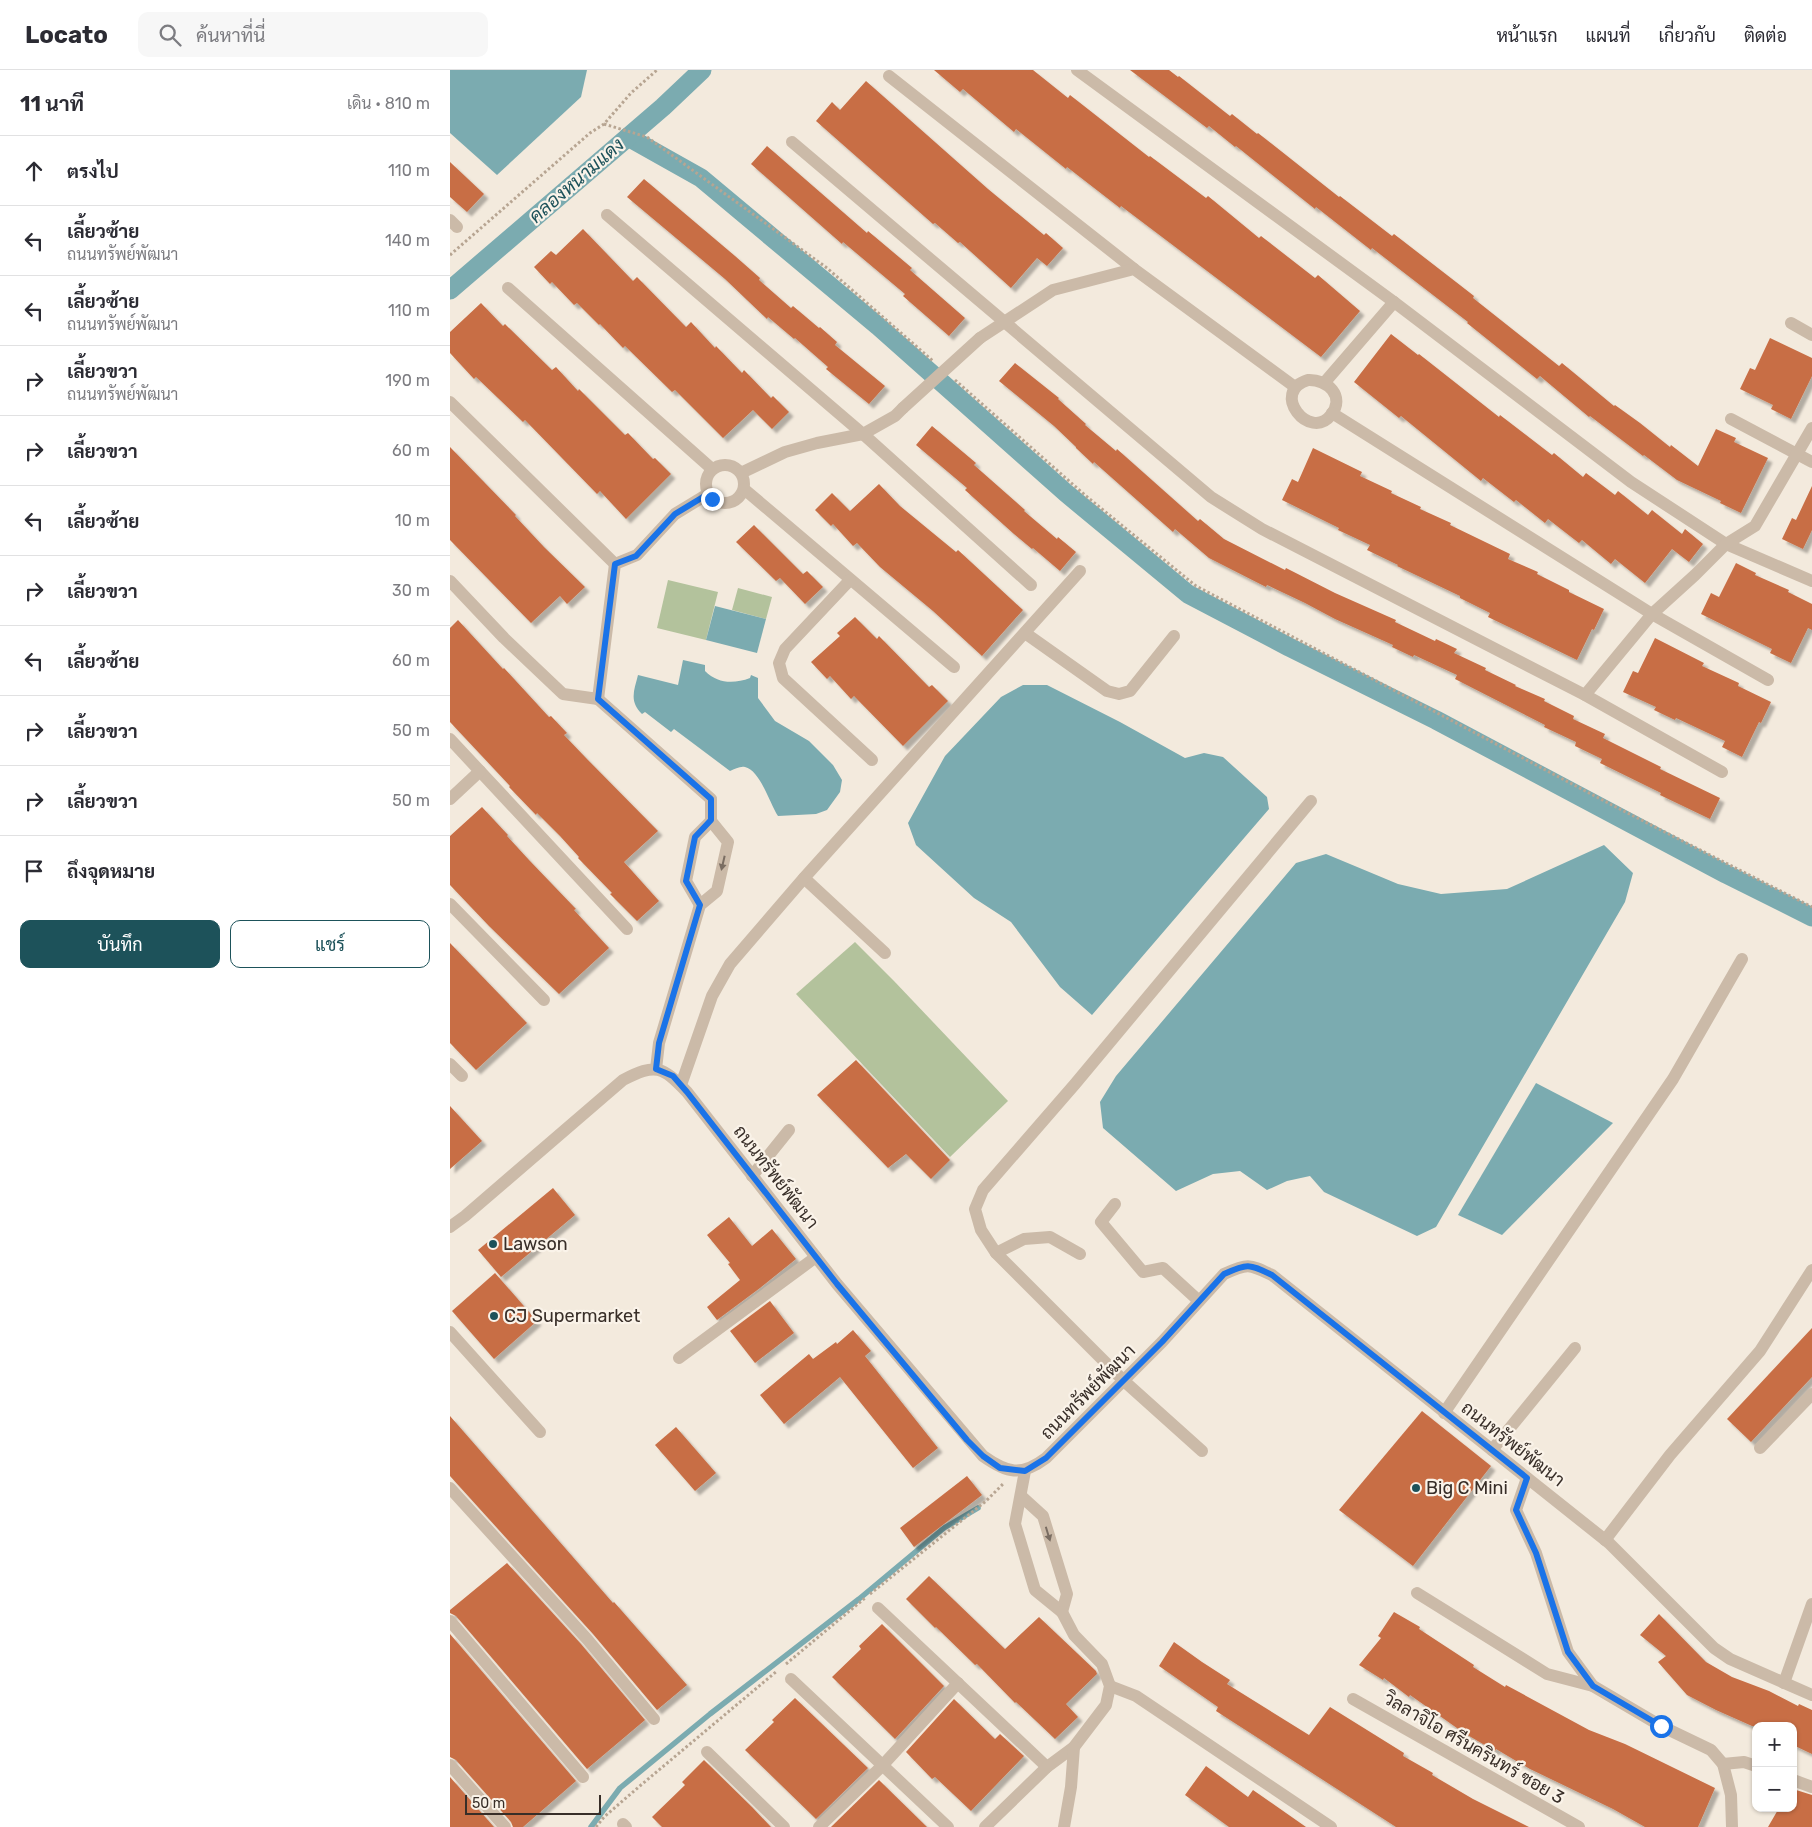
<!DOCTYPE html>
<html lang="th">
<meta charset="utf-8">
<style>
body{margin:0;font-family:Rubik,Sarabun,sans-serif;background:#f7f7f7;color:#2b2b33}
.controls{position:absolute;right:15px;bottom:15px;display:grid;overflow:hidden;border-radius:10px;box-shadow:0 1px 4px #0004}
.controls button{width:45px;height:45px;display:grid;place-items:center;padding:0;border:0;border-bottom:1px solid #e1e1e2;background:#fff;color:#2b2b33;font:25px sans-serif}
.scale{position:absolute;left:15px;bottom:12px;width:136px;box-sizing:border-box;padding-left:5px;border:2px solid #382e28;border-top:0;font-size:14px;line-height:18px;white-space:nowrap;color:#382e28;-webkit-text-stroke:4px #faf3e9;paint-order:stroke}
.stop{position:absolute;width:15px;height:15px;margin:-11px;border:4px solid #1a73e8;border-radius:50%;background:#fff}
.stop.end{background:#1a73e8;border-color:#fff;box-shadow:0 1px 5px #0008}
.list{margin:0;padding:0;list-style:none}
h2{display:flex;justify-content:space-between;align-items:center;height:65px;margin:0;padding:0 20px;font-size:21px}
h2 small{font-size:16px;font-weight:400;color:#7c7c81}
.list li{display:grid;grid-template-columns:32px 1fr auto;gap:15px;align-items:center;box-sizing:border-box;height:70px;padding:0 20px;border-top:1px solid #e1e1e2}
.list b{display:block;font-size:19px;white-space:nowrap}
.list p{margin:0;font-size:16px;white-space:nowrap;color:#7c7c81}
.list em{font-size:16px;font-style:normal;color:#7c7c81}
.actions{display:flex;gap:10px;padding:15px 20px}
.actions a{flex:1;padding:11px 0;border:1px solid #1d525a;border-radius:10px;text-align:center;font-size:18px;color:#1d525a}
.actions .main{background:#1d525a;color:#fff}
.icon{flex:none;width:28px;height:28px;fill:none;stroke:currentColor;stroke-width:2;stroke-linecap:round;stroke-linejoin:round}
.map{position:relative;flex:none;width:1362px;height:1757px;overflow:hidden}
header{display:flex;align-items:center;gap:30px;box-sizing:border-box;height:70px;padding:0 25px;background:#fff;border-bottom:1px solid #e1e1e2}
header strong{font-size:24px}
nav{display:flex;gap:28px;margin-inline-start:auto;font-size:18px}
.search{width:350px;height:45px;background:#f7f7f7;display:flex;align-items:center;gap:12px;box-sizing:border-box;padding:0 18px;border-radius:10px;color:#7c7c81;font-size:19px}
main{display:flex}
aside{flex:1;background:#fff}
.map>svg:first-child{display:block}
.green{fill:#b3c29c}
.water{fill:#7babb0}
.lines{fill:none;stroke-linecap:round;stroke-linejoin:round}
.stream{stroke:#7babb0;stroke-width:5.5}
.canal{stroke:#7babb0;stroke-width:19}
.building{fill:#c86e45;filter:url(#shadow)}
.path{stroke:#b7a592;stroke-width:3;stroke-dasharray:2.5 2.5;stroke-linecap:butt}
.minor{stroke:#cbbaa8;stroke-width:12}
.minor-bridge{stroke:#cbbaa8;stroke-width:12}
.oneway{fill:#7a6d62}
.route{stroke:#1a73e8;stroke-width:6}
.poi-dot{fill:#1d525a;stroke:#faf3e9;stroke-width:2}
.labels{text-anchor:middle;stroke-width:4.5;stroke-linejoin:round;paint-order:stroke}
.street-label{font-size:18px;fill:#382e28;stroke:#faf3e9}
.poi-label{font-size:18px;fill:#382e28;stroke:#faf3e9;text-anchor:start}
.water-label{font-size:19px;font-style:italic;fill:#1d525a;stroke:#faf3e9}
</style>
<header>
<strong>Locato</strong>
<div class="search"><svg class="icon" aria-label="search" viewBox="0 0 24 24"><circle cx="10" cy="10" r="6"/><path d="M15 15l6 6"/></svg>ค้นหาที่นี่</div>
<nav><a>หน้าแรก</a><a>แผนที่</a><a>เกี่ยวกับ</a><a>ติดต่อ</a></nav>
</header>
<main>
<aside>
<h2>11 นาที<small>เดิน · 810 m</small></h2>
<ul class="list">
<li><svg class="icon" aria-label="ahead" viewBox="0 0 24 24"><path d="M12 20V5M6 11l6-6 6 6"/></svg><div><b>ตรงไป</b></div><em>110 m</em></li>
<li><svg class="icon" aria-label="left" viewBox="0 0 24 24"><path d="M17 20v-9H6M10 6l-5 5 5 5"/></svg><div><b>เลี้ยวซ้าย</b><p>ถนนทรัพย์พัฒนา</p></div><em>140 m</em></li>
<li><svg class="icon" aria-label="left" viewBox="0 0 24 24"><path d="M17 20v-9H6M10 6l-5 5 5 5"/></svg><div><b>เลี้ยวซ้าย</b><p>ถนนทรัพย์พัฒนา</p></div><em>110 m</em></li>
<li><svg class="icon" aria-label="right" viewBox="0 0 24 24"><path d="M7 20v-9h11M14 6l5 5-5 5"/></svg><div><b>เลี้ยวขวา</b><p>ถนนทรัพย์พัฒนา</p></div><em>190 m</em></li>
<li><svg class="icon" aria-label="right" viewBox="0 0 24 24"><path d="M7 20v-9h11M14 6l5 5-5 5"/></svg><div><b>เลี้ยวขวา</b></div><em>60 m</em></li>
<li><svg class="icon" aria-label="left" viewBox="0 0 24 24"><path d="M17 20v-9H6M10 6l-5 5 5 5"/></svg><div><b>เลี้ยวซ้าย</b></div><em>10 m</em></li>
<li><svg class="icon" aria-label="right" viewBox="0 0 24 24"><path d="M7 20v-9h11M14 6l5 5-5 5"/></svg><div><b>เลี้ยวขวา</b></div><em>30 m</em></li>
<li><svg class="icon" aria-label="left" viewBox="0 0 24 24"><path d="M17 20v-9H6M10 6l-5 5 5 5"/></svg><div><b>เลี้ยวซ้าย</b></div><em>60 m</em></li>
<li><svg class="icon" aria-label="right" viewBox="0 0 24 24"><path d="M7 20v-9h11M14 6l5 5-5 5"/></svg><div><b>เลี้ยวขวา</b></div><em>50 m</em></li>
<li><svg class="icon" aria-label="right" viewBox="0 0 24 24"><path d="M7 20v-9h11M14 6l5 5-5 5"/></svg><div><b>เลี้ยวขวา</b></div><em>50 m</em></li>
<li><svg class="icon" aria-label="arrive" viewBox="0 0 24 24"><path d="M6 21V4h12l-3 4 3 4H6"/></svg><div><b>ถึงจุดหมาย</b></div></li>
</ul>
<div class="actions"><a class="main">บันทึก</a><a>แชร์</a></div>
</aside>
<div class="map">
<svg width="1362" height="1757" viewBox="0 0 1362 1757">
<defs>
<filter id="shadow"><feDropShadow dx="4.5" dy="4.5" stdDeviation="1" flood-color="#0004"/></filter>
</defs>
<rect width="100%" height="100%" fill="#f3eadd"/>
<g class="green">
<polygon points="218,510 268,522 256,570 207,558"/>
<polygon points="288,518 322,527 316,549 282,540"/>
<polygon points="405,872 444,911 558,1031 500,1087 346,924"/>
</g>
<g class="water">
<polygon points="0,0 137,0 131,27 47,105 0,63"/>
<polygon points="265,536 316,549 307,583 256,570"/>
<path d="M233,590L255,595V601C268,614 284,614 300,608L301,605L308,608V628L325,651L359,671L383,695L392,710L390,722L377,740L366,744L328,746C320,734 310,700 295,697C290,696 285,699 280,701L224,659L221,662L195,642L192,644C179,631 184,621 188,605L228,615Z"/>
<polygon points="573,615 597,615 670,652 735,688 754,683 773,687 817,727 819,739 642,945 610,917 561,852 524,828 466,775 458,753 495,686 551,627"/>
<polygon points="1154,775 1183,803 1175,832 986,1157 967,1166 874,1122 860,1106 837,1111 817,1120 790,1101 763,1104 726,1121 653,1058 650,1032 666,1006 846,793 876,784 948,814 991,824 1057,819"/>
<polygon points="1086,1013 1163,1053 1052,1165 1008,1145"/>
</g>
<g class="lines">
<polyline class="stream" points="141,1757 170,1718 260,1644 409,1529 494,1458 528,1438"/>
<g class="canal">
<polyline points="178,67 251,108 428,256 616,423 738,524 839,577 986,650 1276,804 1362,847"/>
<polyline points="0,220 213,37 252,0"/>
</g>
</g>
<g class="building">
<polygon points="484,0 583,0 618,28 620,25 699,87 700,86 756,128 758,126 809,168 811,166 865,208 868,205 910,241 871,287 671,136 670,138 617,97 616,99 566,59 564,62 513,19 510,22"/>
<polygon points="680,0 719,0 728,7 729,6 780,46 782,44 807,64 808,63 889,127 890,126 942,166 944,164 1006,212 1024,226 1023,228 1109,296 1112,293 1164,336 1165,335 1190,353 1220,377 1221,375 1248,396 1266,359 1286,368 1284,372 1318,388 1291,443 1270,433 1271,431 1227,410 1194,385 1193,386 1140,346 1139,347 1090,306 1087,309 1017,253 1018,252 922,178 921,180 866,137 865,139 786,76 785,77 759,56 757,58"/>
<polygon points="416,11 538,119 594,165 596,163 613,178 597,196 587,188 561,218 510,172 508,173 485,153 483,154 366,51 382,32 390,40"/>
<polygon points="317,76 417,163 418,161 462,198 460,200 515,248 499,266 453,226 455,224 393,172 392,174 301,94"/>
<polygon points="0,92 34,124 17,142 0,127"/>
<polygon points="194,109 285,186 310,208 309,210 341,238 343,236 369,258 370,257 387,272 385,275 435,316 419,334 376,299 378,297 345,268 344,269 318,247 317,249 275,209 177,127"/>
<polygon points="133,159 183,211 187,207 236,257 241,252 265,278 266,276 292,303 294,300 321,328 323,326 339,342 322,359 303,340 273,368 225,320 222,322 175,276 173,278 150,254 149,255 127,233 124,235 102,212 100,214 84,197 101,181 106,185"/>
<polygon points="31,233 53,256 55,254 102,300 106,297 128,321 129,319 175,365 178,363 203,389 205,388 221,404 176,449 150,421 147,424 75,350 73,352 26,307 24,309 0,283 0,262"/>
<polygon points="941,264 968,285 969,284 1049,347 1050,345 1102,385 1104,383 1133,407 1136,403 1165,425 1168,421 1198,445 1202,440 1232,464 1235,459 1253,474 1239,492 1222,479 1195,513 1165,489 1161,494 1132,470 1129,473 1098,449 1095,453 1066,430 1064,432 1033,408 1031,411 951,346 949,348 904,312"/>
<polygon points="1320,268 1362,288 1362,306 1341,349 1321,339 1323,335 1290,319 1300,298 1305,300"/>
<polygon points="565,293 609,328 608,329 636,354 635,355 666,381 667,379 748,451 750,449 774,469 835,500 836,498 885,523 946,550 945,552 985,571 986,569 1007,579 1004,583 1036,598 1035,600 1066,615 1065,616 1095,629 1094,631 1124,646 1123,649 1155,664 1153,668 1211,697 1210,699 1270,728 1260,749 1210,725 1211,723 1150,693 1152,689 1125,676 1126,672 1094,657 1095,655 1005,609 1007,605 964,585 963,587 942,577 943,575 885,549 855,533 817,515 816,517 759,488 725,459 723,462 644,392 643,394 626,378 626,377 604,356 549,311"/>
<polygon points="482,356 526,393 524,395 575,440 574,441 607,469 608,467 626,482 610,501 583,478 582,479 564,464 515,420 517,418 466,375"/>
<polygon points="0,377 66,445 65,446 94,477 135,517 117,534 110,526 81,553 0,470"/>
<polygon points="863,378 912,402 910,406 942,421 941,423 971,437 970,439 1001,453 1000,455 1060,484 1058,489 1088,502 1087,504 1119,520 1119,522 1154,539 1144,560 1142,559 1127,590 1038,547 1040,543 1010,528 1010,526 947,496 948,495 917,480 920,475 888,460 889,458 832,430 842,409 848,412"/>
<polygon points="429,414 450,436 506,482 508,480 573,540 532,586 483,541 430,497 407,473 403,476 383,454 381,456 365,440 382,423 400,441"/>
<polygon points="1362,416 1362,460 1353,479 1332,469 1342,448 1346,450"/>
<polygon points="304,455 353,504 357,501 373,517 355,534 330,508 326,511 286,472"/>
<polygon points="1286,493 1306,503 1305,505 1339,520 1338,522 1362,534 1362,560 1358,558 1341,593 1320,583 1322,579 1251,544 1261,523 1269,527"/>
<polygon points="405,547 427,569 429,566 479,617 482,615 498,631 453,676 404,626 401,629 380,606 377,609 361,592 390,566 387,563"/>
<polygon points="8,550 53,599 54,598 99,647 101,646 117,663 114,665 136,688 208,761 174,792 209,831 187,851 160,824 162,823 128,788 129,787 110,766 87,743 86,745 59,717 60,716 0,652 0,558"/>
<polygon points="1205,568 1254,593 1252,596 1289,613 1288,616 1321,632 1311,653 1309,652 1292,687 1272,677 1275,671 1226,648 1225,650 1204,640 1206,637 1173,622 1183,601 1188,603"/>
<polygon points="32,737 58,765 57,766 79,790 126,839 124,840 159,878 109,924 39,856 0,815 0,766"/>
<polygon points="0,873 77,953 26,1000 0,973"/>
<polygon points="406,990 500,1090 481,1109 456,1084 438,1098 367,1025"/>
<polygon points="0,1036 32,1071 0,1099"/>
<polygon points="103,1118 125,1145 51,1207 28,1180"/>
<polygon points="279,1147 302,1176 322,1159 346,1189 310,1218 267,1250 257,1237 290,1210 278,1194 280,1193 257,1165"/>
<polygon points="45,1203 87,1251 44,1289 2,1241"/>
<polygon points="320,1231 344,1263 305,1293 280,1261"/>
<polygon points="1362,1258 1362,1307 1301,1372 1277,1349"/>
<polygon points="403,1260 421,1281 415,1286 488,1378 463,1398 390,1307 334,1354 310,1325 359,1284 363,1289 386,1272 387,1274"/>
<polygon points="972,1341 1041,1396 963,1496 889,1440"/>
<polygon points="0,1346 163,1533 164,1532 237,1615 207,1640 143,1564 0,1406"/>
<polygon points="226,1357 266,1403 245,1421 205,1375"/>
<polygon points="517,1406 532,1425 464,1477 450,1458"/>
<polygon points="57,1493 131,1574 195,1650 137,1699 6,1546 0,1543 0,1540"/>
<polygon points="479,1506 555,1579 589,1547 646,1601 647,1604 616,1634 628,1647 605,1669 566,1632 565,1633 527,1594 525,1595 486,1557 485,1558 456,1529"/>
<polygon points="944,1542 970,1557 969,1559 1024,1595 1023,1597 1055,1617 1056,1615 1139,1660 1175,1674 1265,1718 1248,1757 1195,1757 1163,1739 1080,1699 1046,1679 1045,1681 1014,1663 960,1625 959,1627 934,1608 933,1610 909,1595 931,1568 928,1566"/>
<polygon points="1209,1544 1256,1592 1282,1607 1319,1621 1348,1636 1349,1634 1362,1640 1362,1684 1343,1675 1343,1656 1302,1656 1266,1640 1237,1625 1208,1592 1216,1586 1190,1565"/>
<polygon points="432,1554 494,1616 445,1669 382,1607 411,1579 409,1576"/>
<polygon points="0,1564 126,1711 73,1757 63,1757 61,1752 6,1690 0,1687"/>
<polygon points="724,1572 752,1592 780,1610 777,1614 859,1665 880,1637 954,1683 953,1686 983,1703 982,1705 1023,1729 1079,1757 946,1757 766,1641 768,1637 709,1596"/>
<polygon points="345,1628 418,1698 366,1749 295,1680 324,1652 322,1650"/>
<polygon points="504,1629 545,1669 550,1664 574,1686 521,1741 485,1707 482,1709 456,1682"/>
<polygon points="254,1690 302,1737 321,1757 212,1757 202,1747 235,1715 232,1712"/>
<polygon points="756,1696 798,1727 803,1720 856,1757 779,1757 735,1725"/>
<polygon points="0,1707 44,1757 0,1757"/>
<polygon points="429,1710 477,1757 381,1757"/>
<polygon points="1343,1719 1362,1725 1362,1757 1318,1757 1329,1738 1343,1738"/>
</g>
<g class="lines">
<g class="path">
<polyline points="154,54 197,67 377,198 483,291"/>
<polyline points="0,185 140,63 154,54 181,23 207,0"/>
<polyline points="505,310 636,426 746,516 1162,735 1362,837"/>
<polyline points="420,1524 536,1431 554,1413"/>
<polyline points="336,1594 415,1528"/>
<polyline points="146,1757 154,1747 191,1715 327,1601"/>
</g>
<g class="minor">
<polyline points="627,0 944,232 1181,412 1276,474 1362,511"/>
<polyline points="439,6 684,199"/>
<polyline points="342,72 761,427 812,459 1135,625 1272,702"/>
<polyline points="157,145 413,364 581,515"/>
<polyline points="0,150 7,157"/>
<polyline points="58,218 262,399"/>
<polyline points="1341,253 1362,265"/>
<polyline points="530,268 603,220 684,199 845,317"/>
<path d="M858,310C877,309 896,326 881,345C860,372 819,322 858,310Z"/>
<polyline points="875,312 944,232"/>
<polyline points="0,332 165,494"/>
<polyline points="882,343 1202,544 1318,610"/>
<polyline points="1281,349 1362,392"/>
<circle cx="275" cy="414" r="19"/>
<polyline points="291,403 335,382 367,373 413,364 445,346 453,338"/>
<polyline points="294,419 504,597"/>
<polyline points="400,510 335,579 329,593 333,608 422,690"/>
<polyline points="0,511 54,568 113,624 148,629 165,494 187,485 225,444 258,424"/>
<polyline points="575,563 657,621 669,624 680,621 724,566"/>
<polyline points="1135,625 1202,544 1245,505 1276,474 1305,456 1362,358"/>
<polyline points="148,629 261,729 261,751 278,772 267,821 250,835 209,973 206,999"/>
<polyline points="0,669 177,859"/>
<polyline points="0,729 30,701"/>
<polyline points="354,808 435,883"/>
<polyline points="0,834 94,930"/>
<polyline points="250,835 236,811 245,767 261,751"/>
<polyline points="0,994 12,1006"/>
<polyline points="231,1015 262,926 280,894 354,808 630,501"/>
<polyline points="302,1106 339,1060"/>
<polyline points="665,1134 651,1152 693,1202 713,1198 749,1231"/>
<path d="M0,1157L15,1146L173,1010C206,993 212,996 237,1022L387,1214L533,1386C557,1403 571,1407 596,1388L712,1272L774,1204C798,1193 799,1194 822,1205L1159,1473L1264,1578L1280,1589L1362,1625"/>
<polyline points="546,1183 574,1169 600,1167 630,1184"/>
<polyline points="0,1262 90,1362"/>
<polyline points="229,1288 366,1187"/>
<polyline points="994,1343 1223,1009 1292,889"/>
<polyline points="1310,1378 1362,1324"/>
<polyline points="1042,1380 1125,1278"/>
<polyline points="752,1381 674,1311 546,1183 531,1160 525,1139 533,1120 625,1014 861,731"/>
<polyline points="1077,1408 1066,1440 1086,1483 1118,1582 1143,1616 1211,1656 1261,1680 1273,1694 1281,1725 1282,1757"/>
<polyline points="0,1418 137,1569 204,1649"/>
<polyline points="571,1426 593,1446 617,1524 612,1542 585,1520 565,1454 575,1401"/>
<polyline points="1155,1470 1220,1385 1310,1281 1362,1200"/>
<polyline points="967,1523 1097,1604 1143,1616"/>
<polyline points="428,1538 597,1697"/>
<polyline points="0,1551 133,1707"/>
<polyline points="341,1609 498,1757"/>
<polyline points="1334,1613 1362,1534"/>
<polyline points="660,1616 686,1626 881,1757"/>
<polyline points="903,1629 1129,1757"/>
<polyline points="257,1682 334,1757"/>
<polyline points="1273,1694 1294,1692 1306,1696"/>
<polyline points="0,1695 55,1757"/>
<polyline points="1343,1710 1362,1717"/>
<polyline points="173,1754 176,1757"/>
<polyline points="369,1757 432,1696 508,1613"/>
<polyline points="535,1757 597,1697 624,1677 656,1635 660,1616 652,1594 624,1565 612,1542"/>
<polyline points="614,1757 621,1717 624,1677"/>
</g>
<polyline class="minor-bridge" points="453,338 530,268"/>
</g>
<defs><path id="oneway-solid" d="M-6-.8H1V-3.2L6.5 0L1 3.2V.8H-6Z" transform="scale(1.25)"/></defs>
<g class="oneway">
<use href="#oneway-solid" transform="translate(273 793) rotate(103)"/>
<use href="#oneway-solid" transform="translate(598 1464) rotate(73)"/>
</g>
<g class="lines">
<path class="route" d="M262,429L258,424L225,444L186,486L165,494L148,629L261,729V750L245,767L236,811L250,835L209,973L206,999L223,1006L237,1022L387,1214L517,1370L533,1386L550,1398L575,1401L596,1388L712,1272L774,1204C798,1193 799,1194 822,1205L1077,1408L1066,1440L1086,1483L1118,1582L1143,1616L1211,1656"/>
</g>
<g class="poi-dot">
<circle cx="43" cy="1174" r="5"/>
<circle cx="44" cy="1246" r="5"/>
<circle cx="966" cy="1418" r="5"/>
</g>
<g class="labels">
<g class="street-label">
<text transform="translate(326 1107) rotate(52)" y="6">ถนนทรัพย์พัฒนา</text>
<text transform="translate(638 1322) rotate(-45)" y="6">ถนนทรัพย์พัฒนา</text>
<text transform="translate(1063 1374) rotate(38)" y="6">ถนนทรัพย์พัฒนา</text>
<text transform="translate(1024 1678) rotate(30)" y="6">วิลลาจิโอ ศรีนครินทร์ ซอย 3</text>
</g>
<g class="poi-label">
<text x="53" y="1180">Lawson</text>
<text x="54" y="1252">CJ Supermarket</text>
<text x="976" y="1424">Big C Mini</text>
</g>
<g class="water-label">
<text transform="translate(126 110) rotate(-41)" y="7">คลองหนามแดง</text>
</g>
</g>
</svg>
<div class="controls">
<button>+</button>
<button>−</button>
</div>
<div class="scale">50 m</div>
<div class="stop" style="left:1211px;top:1656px"></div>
<div class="stop end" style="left:262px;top:429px"></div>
</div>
</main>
